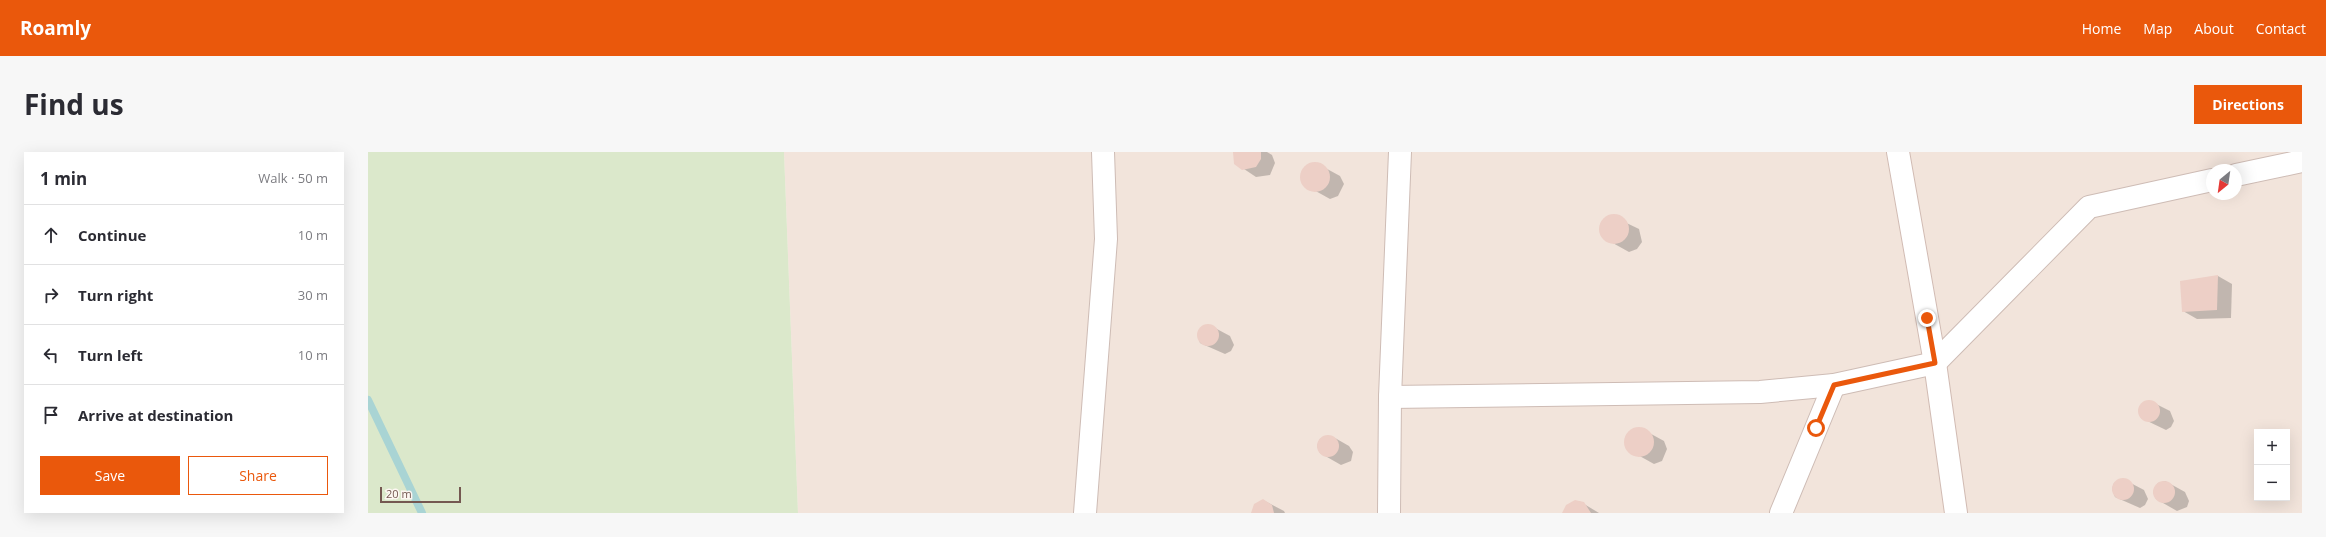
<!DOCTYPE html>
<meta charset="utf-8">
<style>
body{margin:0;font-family:"Open Sans",sans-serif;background:#f7f7f7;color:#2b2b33}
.controls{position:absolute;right:12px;bottom:12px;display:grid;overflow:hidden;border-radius:0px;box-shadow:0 4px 16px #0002}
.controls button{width:36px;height:36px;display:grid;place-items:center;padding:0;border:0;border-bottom:1px solid #e1e1e2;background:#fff;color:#2b2b33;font:20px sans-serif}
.compass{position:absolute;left:1838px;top:12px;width:36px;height:36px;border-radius:50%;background:#fff;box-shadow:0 4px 16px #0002;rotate:209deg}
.scale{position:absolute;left:12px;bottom:10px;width:81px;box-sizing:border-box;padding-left:4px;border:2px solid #745851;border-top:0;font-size:11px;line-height:14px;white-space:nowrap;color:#745851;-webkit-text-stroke:3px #fdf7f2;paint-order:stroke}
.stop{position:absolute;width:12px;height:12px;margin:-9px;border:3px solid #ea580c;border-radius:50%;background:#fff}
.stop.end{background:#ea580c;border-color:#fff;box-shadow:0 1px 4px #0008}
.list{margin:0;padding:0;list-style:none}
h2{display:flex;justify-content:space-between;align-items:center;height:52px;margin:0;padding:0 16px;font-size:17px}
h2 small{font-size:13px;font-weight:400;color:#7c7c81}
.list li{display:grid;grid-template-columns:26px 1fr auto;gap:12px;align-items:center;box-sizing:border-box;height:60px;padding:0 16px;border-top:1px solid #e1e1e2}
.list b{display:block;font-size:15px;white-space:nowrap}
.list em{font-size:13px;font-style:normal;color:#7c7c81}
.actions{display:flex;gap:8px;padding:12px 16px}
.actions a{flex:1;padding:9px 0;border:1px solid #ea580c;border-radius:0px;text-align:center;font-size:14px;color:#ea580c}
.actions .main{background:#ea580c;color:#fff}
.icon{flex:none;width:22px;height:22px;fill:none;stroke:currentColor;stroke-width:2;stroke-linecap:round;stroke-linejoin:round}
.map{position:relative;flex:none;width:1934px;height:361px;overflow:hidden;border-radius:0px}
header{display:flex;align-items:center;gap:24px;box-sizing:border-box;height:56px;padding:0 20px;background:#ea580c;color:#fff}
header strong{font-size:19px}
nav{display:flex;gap:22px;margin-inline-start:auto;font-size:14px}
.intro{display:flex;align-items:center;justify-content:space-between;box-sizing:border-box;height:96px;padding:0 24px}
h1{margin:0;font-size:28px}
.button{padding:10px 18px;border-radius:0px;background:#ea580c;color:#fff;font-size:14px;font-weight:700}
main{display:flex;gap:24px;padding:0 24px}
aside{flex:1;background:#fff;border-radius:0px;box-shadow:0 4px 16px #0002}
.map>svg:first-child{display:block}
.residential{fill:#f2e4db;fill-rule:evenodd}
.green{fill:#dbe8cb}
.shadow{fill:#0003}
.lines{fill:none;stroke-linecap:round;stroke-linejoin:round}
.stream{stroke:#a9d4d4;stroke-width:8}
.building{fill:#edcfc6}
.street-casing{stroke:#cebcb5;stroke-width:24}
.secondary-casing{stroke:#d1bbb3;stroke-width:24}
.street{stroke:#fff;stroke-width:22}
.secondary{stroke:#fff;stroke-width:22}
.route{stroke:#ea580c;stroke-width:5}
</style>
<header>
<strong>Roamly</strong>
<nav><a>Home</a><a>Map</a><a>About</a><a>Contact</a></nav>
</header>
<div class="intro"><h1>Find us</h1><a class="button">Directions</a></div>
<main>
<aside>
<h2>1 min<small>Walk · 50 m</small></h2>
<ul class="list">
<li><svg class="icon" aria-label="ahead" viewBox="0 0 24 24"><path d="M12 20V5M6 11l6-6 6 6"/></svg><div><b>Continue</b></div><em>10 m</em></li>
<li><svg class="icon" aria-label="right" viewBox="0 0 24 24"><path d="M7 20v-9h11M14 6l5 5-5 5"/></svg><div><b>Turn right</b></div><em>30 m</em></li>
<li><svg class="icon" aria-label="left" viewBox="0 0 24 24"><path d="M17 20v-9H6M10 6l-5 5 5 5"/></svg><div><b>Turn left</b></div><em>10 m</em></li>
<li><svg class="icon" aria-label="arrive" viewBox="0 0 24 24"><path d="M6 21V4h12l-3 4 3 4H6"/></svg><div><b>Arrive at destination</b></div></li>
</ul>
<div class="actions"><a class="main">Save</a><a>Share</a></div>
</aside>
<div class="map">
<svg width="1934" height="361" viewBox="0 0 1934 361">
<rect width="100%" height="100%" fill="#fbf2ec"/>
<path class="residential" d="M416,0H1934V361H430ZM1844,18H1868V42H1844ZM1889,280H1919V346H1889Z"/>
<polygon class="green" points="0,0 416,0 430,361 0,361"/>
<g class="shadow">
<polygon points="866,0 899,0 904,3 907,11 902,23 888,25 867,11"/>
<polygon points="950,12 972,24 976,32 970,44 962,47 935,32 933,24 937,15"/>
<polygon points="1244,64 1271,77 1274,90 1269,97 1261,100 1234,85 1232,76 1236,68"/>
<polygon points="1850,124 1864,132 1863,166 1829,167 1815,159 1813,130"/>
<polygon points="838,173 847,176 862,184 866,193 863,199 857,202 832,191 830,184 832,177"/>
<polygon points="1782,249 1802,259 1806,269 1803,275 1798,278 1773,266 1771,259 1773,253"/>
<polygon points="1274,277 1296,289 1299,297 1294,309 1286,312 1259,297 1257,289 1261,280"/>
<polygon points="957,284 967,286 981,294 985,300 983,309 973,313 952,301 949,294 952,287"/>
<polygon points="1755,327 1776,338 1780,347 1777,353 1772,356 1747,345 1744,337 1746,331"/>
<polygon points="1797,329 1817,340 1821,349 1819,355 1809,359 1788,347 1785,340 1790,331"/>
<polygon points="895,348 916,359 917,361 885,361"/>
<polygon points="1211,349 1231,361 1195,361"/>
</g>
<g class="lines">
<polyline class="stream" points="0,248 54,361"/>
</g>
<g class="building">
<polygon points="865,0 893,0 893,7 888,15 874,18 866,12"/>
<circle cx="947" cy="25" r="15"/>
<circle cx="1246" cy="77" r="15"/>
<polygon points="1850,123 1849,158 1814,160 1812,129"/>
<circle cx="840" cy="183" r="11"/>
<circle cx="1781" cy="259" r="11"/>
<circle cx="1271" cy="290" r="15"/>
<circle cx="960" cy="294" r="11"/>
<circle cx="1755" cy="337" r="11"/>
<circle cx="1796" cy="340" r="11"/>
<polygon points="895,347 904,353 906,361 883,361 886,352"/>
<polygon points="1207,348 1216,350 1223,361 1194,361 1198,353"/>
</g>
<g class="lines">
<defs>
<g id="street">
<polyline points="1868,23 1934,9"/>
<polyline points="1022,245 1392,240 1466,233 1567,211 1721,55 1844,28"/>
<polyline points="717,361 738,87 735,0"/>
<polyline points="1021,361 1022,245 1032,0"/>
<polyline points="1413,361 1466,233"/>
</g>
<polyline id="secondary" points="1530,0 1567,211 1588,361"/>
</defs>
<use href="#street" class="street-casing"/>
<use href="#secondary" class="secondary-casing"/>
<use href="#street" class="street"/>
<use href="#secondary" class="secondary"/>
</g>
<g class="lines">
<polyline class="route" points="1448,276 1466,233 1567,211 1559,166"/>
</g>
</svg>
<div class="controls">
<button>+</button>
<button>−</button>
</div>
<svg class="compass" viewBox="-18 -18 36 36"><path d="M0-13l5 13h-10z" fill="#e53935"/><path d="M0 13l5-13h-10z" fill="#7c7c81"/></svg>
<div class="scale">20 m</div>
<div class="stop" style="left:1448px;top:276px"></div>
<div class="stop end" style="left:1559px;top:166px"></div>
</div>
</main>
